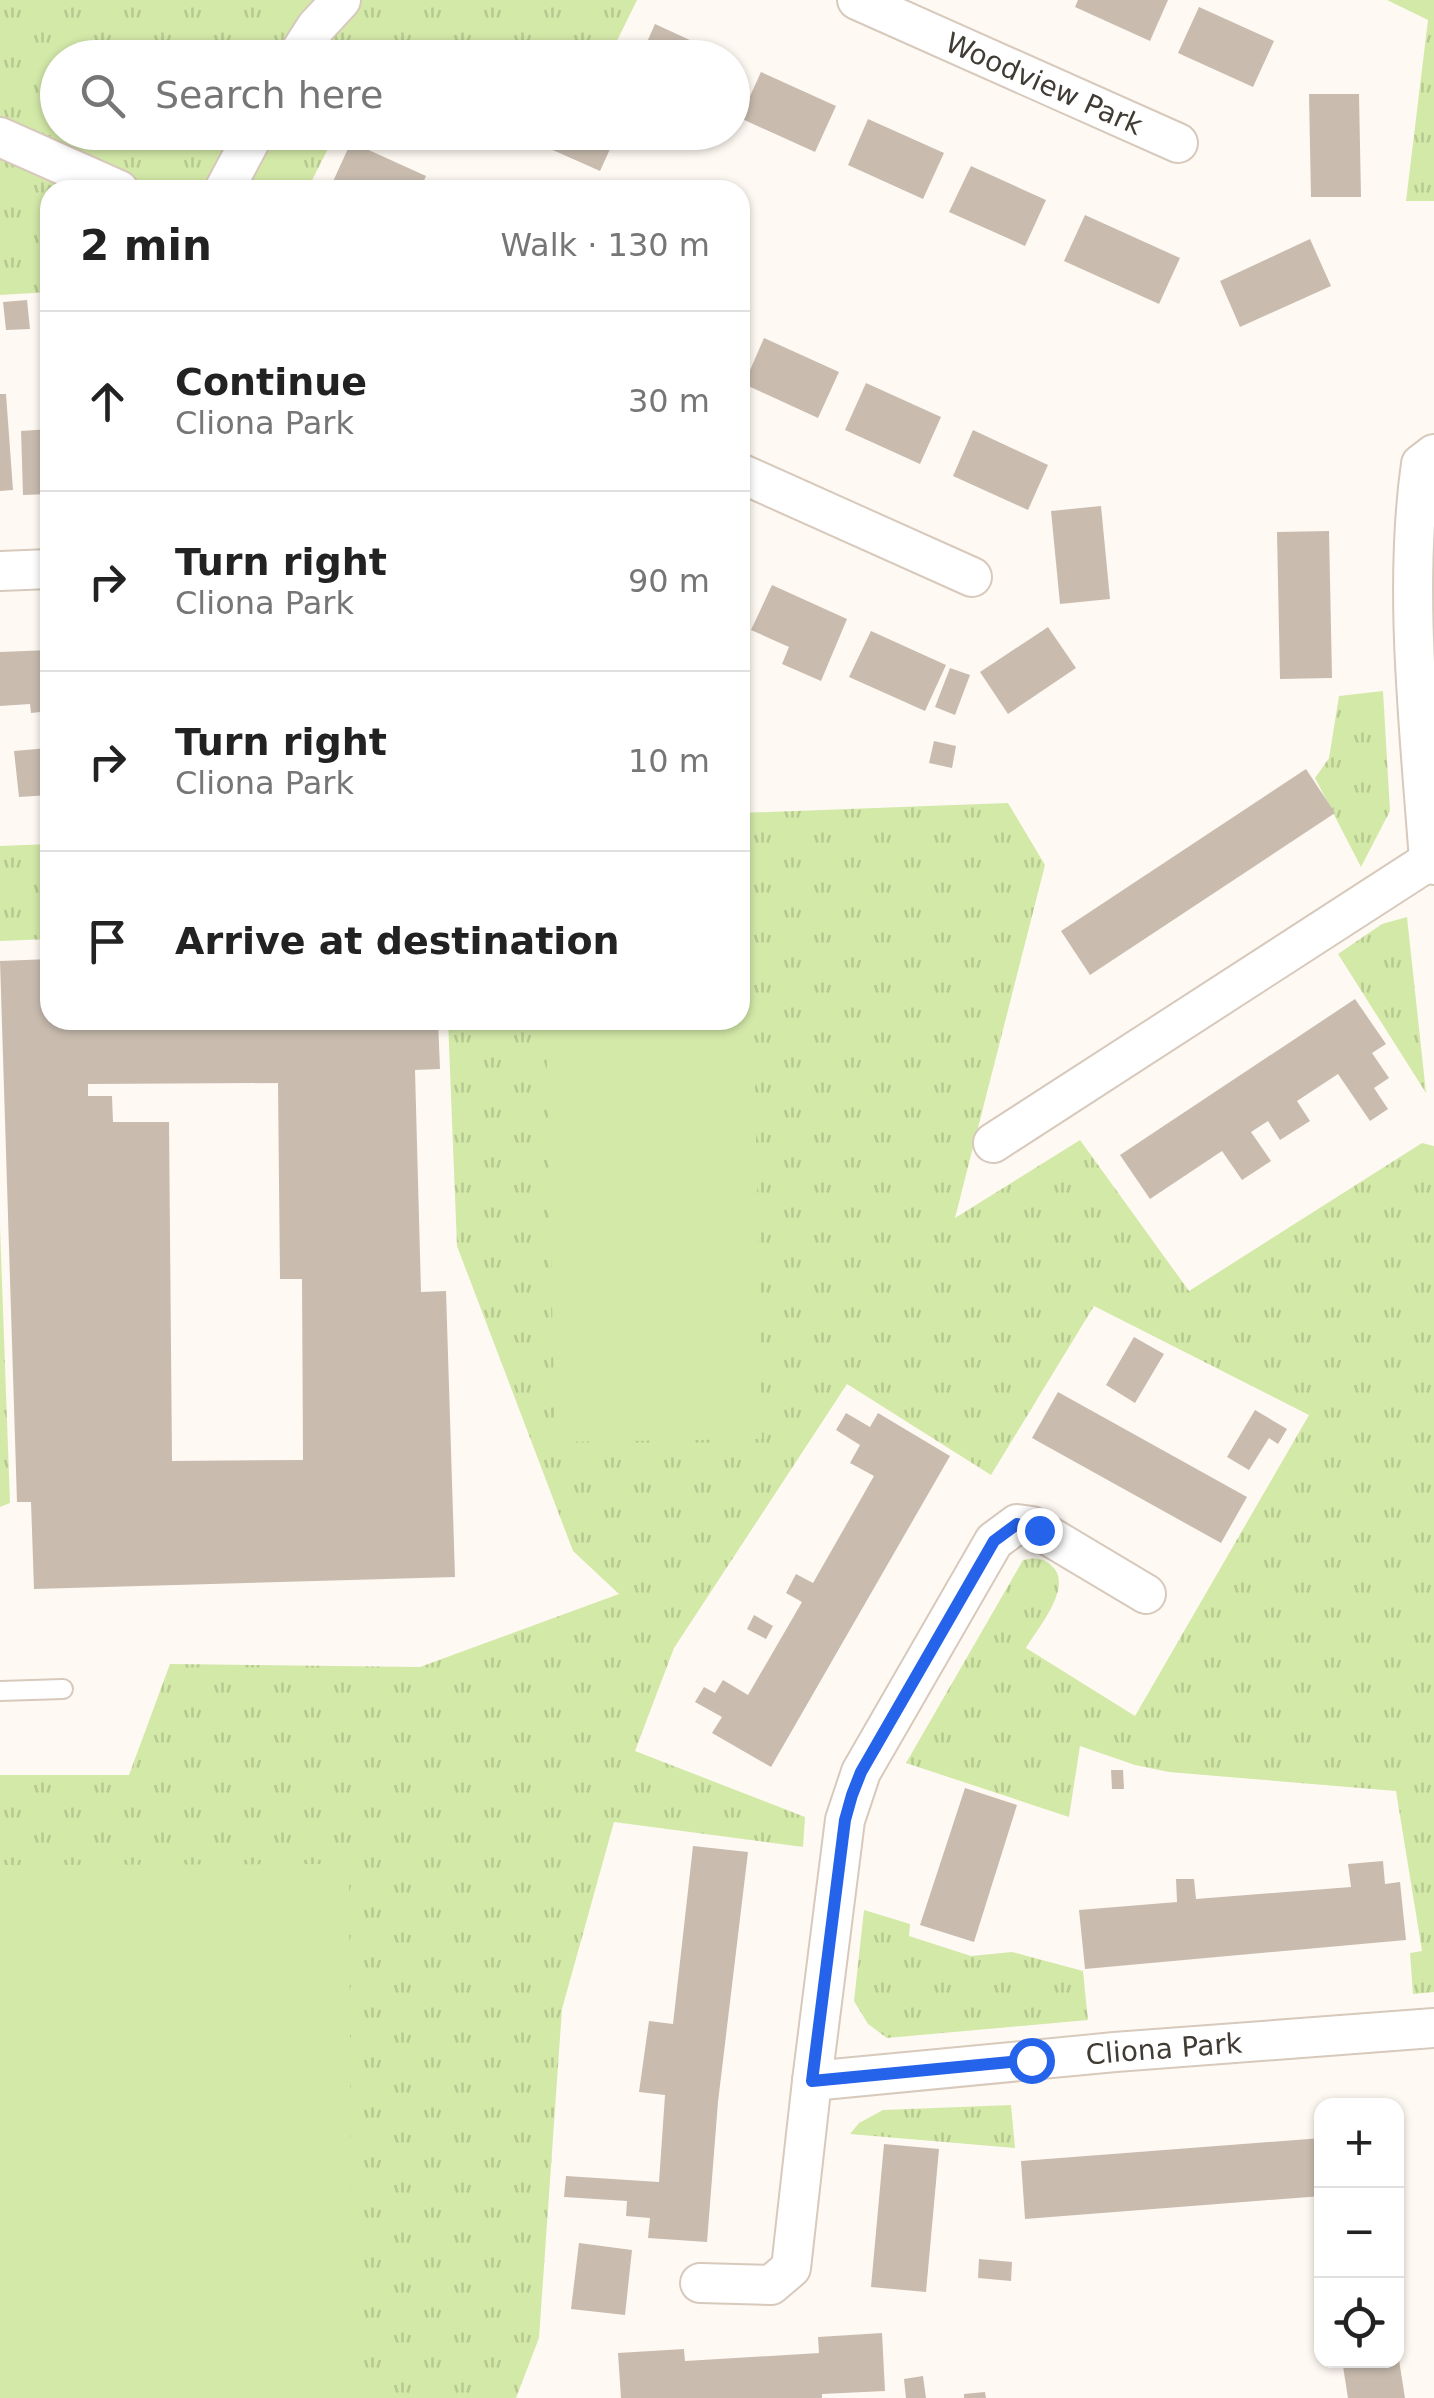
<!DOCTYPE html>
<meta charset="utf-8">
<style>
body{margin:0;font-family:"DejaVu Sans",sans-serif;background:#f2f2f2;color:#222}
.controls{position:absolute;right:30px;bottom:30px;display:grid;overflow:hidden;border-radius:20px;box-shadow:0 2px 8px #0004}
.controls button{width:90px;height:90px;display:grid;place-items:center;padding:0;border:0;border-bottom:2px solid #e0e0e0;background:#fff;color:#222;font:50px sans-serif}
.stop{position:absolute;width:30px;height:30px;margin:-22px;border:8px solid #2563eb;border-radius:50%;background:#fff}
.stop.end{background:#2563eb;border-color:#fff;box-shadow:0 2px 10px #0008}
.list{margin:0;padding:0;list-style:none}
h2{display:flex;justify-content:space-between;align-items:center;height:130px;margin:0;padding:0 40px;font-size:42px}
h2 small{font-size:32px;font-weight:400;color:#767676}
.list li{display:grid;grid-template-columns:65px 1fr auto;gap:30px;align-items:center;box-sizing:border-box;height:180px;padding:0 40px;border-top:2px solid #e0e0e0}
.list b{display:block;font-size:38px;white-space:nowrap}
.list p{margin:0;font-size:32px;white-space:nowrap;color:#767676}
.list em{font-size:32px;font-style:normal;color:#767676}
.icon{flex:none;width:55px;height:55px;fill:none;stroke:currentColor;stroke-width:2;stroke-linecap:round;stroke-linejoin:round}
.map{position:relative;flex:none;width:1434px;height:2398px;overflow:hidden}
.search{position:absolute;background:#fff;box-shadow:0 2px 8px #0004;left:40px;top:40px;width:710px;height:110px;display:flex;align-items:center;gap:25px;box-sizing:border-box;padding:0 35px;border-radius:55px;color:#767676;font-size:38px}
.panel{position:absolute;background:#fff;box-shadow:0 2px 8px #0004;left:40px;top:180px;width:710px;height:850px;border-radius:30px}
.map>svg:first-child{display:block}
.grass{fill:url(#grass-tufts)}
.pitch{fill:#d3e9a8}
.building{fill:#c9bcaf;fill-rule:evenodd}
.lines{fill:none;stroke-linecap:round;stroke-linejoin:round}
.service-casing{stroke:#d7c9bb;stroke-width:22}
.minor-casing{stroke:#d7c9bb;stroke-width:42}
.service{stroke:#fff;stroke-width:18}
.minor{stroke:#fff;stroke-width:38}
.route{stroke:#2563eb;stroke-width:12}
.labels{text-anchor:middle;stroke-width:8;stroke-linejoin:round;paint-order:stroke}
.street-label{font-size:28px;fill:#403b35;stroke:#fff}
</style>
<div class="map">
<svg width="1434" height="2398" viewBox="0 0 1434 2398">
<defs>
<pattern id="grass-tufts" width="24" height="20" patternUnits="userSpaceOnUse" patternTransform="scale(2.5)"><rect width="24" height="20" fill="#d3e9a8"/><path d="M3 7l-1-3M5 7V3M7 7l1-3M15 17l-1-3M17 17v-4M19 17l1-3" fill="none" stroke="#b6c991"/></pattern>
</defs>
<rect width="100%" height="100%" fill="#fff9f3"/>
<g class="grass">
<polygon points="0,0 637,0 609,57 422,57 384,40 374,57 58,58 58,132 336,133 307,190 50,190 50,292 0,295"/>
<polygon points="1387,0 1434,0 1434,201 1406,201 1428,20"/>
<polygon points="1383,691 1390,811 1361,867 1315,778 1329,758 1339,696"/>
<path d="M1008,803L1045,865L955,1218L1080,1140L1189,1291L1422,1143L1434,1146V1992L1413,1994L1410,1953L1422,1951L1396,1791L1169,1772L1135,1765L1080,1746L1069,1817L906,1763L1023,1560C1035,1557 1045,1558 1053,1567C1073,1588 1037,1629 1026,1648L1135,1716L1309,1415L1094,1306L991,1475L847,1384L674,1648L635,1751L805,1817L803,1847L614,1822L562,2009L539,2338L516,2398H0V1775H129L170,1664L420,1667L619,1594L573,1551L457,1246L448,1020H740V813Z"/>
<polygon points="50,844 50,939 0,941 0,846"/>
<polygon points="1407,917 1426,1093 1338,954 1382,924"/>
<polygon points="0,1227 10,1503 0,1507"/>
<polygon points="864,1910 910,1924 909,1936 971,1956 1012,1952 1083,1971 1088,2020 887,2038 868,2024 854,2001"/>
<polygon points="1011,2105 1015,2148 850,2134 859,2123 883,2110"/>
</g>
<g class="pitch">
<polygon points="740,878 751,878 762,1439 555,1442 546,1020 740,1020"/>
<polygon points="349,1864 352,2398 0,2398 0,1865"/>
</g>
<g class="building">
<polygon points="1078,0 1168,0 1150,41 1075,7"/>
<polygon points="1199,7 1274,41 1253,87 1178,53"/>
<polygon points="655,24 692,41 728,58 640,58"/>
<polygon points="385,45 412,58 379,58"/>
<polygon points="761,72 836,106 815,152 740,118"/>
<polygon points="1309,94 1359,94 1361,197 1311,197"/>
<polygon points="868,119 944,153 923,199 848,165"/>
<polygon points="531,132 573,132 610,149 600,171 528,139"/>
<polygon points="351,142 426,176 420,190 330,188"/>
<polygon points="971,166 1046,200 1025,246 949,212"/>
<polygon points="1085,215 1180,258 1159,304 1064,261"/>
<polygon points="1310,239 1331,286 1240,327 1220,281"/>
<polygon points="27,300 30,329 6,330 3,302"/>
<polygon points="764,338 839,372 818,418 744,384"/>
<polygon points="866,383 941,417 920,464 845,430"/>
<polygon points="0,394 6,394 13,490 0,491"/>
<polygon points="50,429 50,494 23,495 21,431"/>
<polygon points="973,430 1048,465 1028,510 953,476"/>
<polygon points="1101,506 1110,599 1060,604 1051,511"/>
<polygon points="1329,531 1332,678 1280,679 1277,532"/>
<polygon points="772,585 847,619 821,681 782,664 789,647 751,630"/>
<polygon points="1048,627 1076,668 1008,714 980,672"/>
<polygon points="871,631 946,665 925,711 849,677"/>
<polygon points="50,650 50,711 31,713 30,704 0,706 0,652"/>
<polygon points="950,668 970,675 955,715 935,707"/>
<polygon points="934,741 956,746 952,768 929,763"/>
<polygon points="48,748 50,795 19,797 14,751"/>
<polygon points="1306,769 1335,813 1090,975 1061,931"/>
<path d="M50,959V1020H438L440,1069L415,1070L421,1292L446,1291L455,1577L34,1589L31,1502H17L0,961ZM278,1083L280,1279H302L303,1460L172,1461L169,1122H113L112,1096H88V1084Z"/>
<polygon points="1355,999 1386,1044 1372,1053 1389,1078 1374,1088 1388,1109 1370,1121 1338,1074 1297,1101 1310,1121 1280,1140 1268,1121 1251,1132 1271,1161 1242,1180 1222,1151 1150,1199 1120,1155"/>
<polygon points="1134,1337 1164,1354 1135,1403 1106,1385"/>
<polygon points="1058,1392 1247,1497 1221,1543 1032,1438"/>
<polygon points="1255,1410 1287,1429 1278,1444 1269,1438 1249,1470 1227,1457"/>
<polygon points="846,1413 870,1427 878,1413 950,1456 771,1767 712,1733 722,1717 695,1702 704,1687 715,1693 723,1680 748,1695 802,1602 786,1593 796,1574 813,1583 874,1476 850,1463 860,1445 836,1430"/>
<polygon points="754,1615 773,1626 766,1639 747,1629"/>
<polygon points="1111,1770 1123,1770 1124,1789 1112,1789"/>
<polygon points="965,1788 1017,1805 974,1942 920,1925"/>
<polygon points="693,1846 748,1852 718,2102 707,2242 648,2238 650,2218 626,2216 627,2201 564,2197 566,2176 659,2182 665,2095 639,2092 649,2021 673,2024"/>
<polygon points="1383,1861 1385,1884 1400,1882 1406,1940 1085,1969 1079,1910 1177,1902 1176,1879 1194,1879 1196,1899 1351,1887 1348,1864"/>
<polygon points="1322,2138 1322,2196 1025,2219 1021,2161"/>
<polygon points="884,2144 939,2149 926,2292 871,2287"/>
<polygon points="579,2243 632,2250 625,2315 571,2309"/>
<polygon points="979,2259 1012,2262 1011,2281 978,2278"/>
<polygon points="882,2333 885,2391 822,2394 822,2398 621,2398 618,2353 684,2349 685,2361 819,2353 818,2337"/>
<polygon points="1342,2360 1399,2360 1405,2398 1348,2398"/>
<polygon points="923,2376 926,2398 906,2398 904,2379"/>
<polygon points="985,2392 986,2398 964,2398 964,2394"/>
</g>
<g class="lines">
<defs>
<polyline id="service" points="0,1691 63,1689"/>
<g id="minor">
<path id="s1" d="M857,0L1178,143"/>
<polyline points="296,58 316,27 341,0"/>
<polyline points="0,137 119,190"/>
<polyline points="224,190 255,132"/>
<path d="M1434,454L1421,464C1403,589 1420,734 1429,861L1434,865"/>
<polyline points="740,473 972,577"/>
<polyline points="0,571 50,569"/>
<polyline points="993,1143 1429,861"/>
<path id="s2" d="M1146,1594L1032,1526L1017,1524L994,1541L861,1772L845,1820L812,2081L1115,2052L1434,2028"/>
<polyline points="700,2283 771,2285 791,2268 812,2081"/>
</g>
</defs>
<use href="#service" class="service-casing"/>
<use href="#minor" class="minor-casing"/>
<use href="#service" class="service"/>
<use href="#minor" class="minor"/>
</g>
<g class="lines">
<polyline class="route" points="1031,2060 812,2081 845,1820 852,1795 861,1772 994,1541 1017,1524 1039,1530"/>
</g>
<g class="labels">
<g class="street-label">
<text dy="10" stroke="none"><textPath href="#s1" startOffset="205">Woodview Park</textPath></text>
<text dy="10" stroke="none"><textPath href="#s2" startOffset="1110">Cliona Park</textPath></text>
</g>
</g>
</svg>
<div class="controls">
<button>+</button>
<button>−</button>
<button><svg class="icon" aria-label="locate" viewBox="0 0 24 24"><circle cx="12" cy="12" r="6"/><path d="M12 2v4M12 18v4M2 12h4M18 12h4"/></svg></button>
</div>
<div class="stop" style="left:1031px;top:2060px"></div>
<div class="stop end" style="left:1039px;top:1530px"></div>
<div class="search"><svg class="icon" aria-label="search" viewBox="0 0 24 24"><circle cx="10" cy="10" r="6"/><path d="M15 15l6 6"/></svg>Search here</div>
<section class="panel">
<h2>2 min<small>Walk · 130 m</small></h2>
<ul class="list">
<li><svg class="icon" aria-label="ahead" viewBox="0 0 24 24"><path d="M12 20V5M6 11l6-6 6 6"/></svg><div><b>Continue</b><p>Cliona Park</p></div><em>30 m</em></li>
<li><svg class="icon" aria-label="right" viewBox="0 0 24 24"><path d="M7 20v-9h11M14 6l5 5-5 5"/></svg><div><b>Turn right</b><p>Cliona Park</p></div><em>90 m</em></li>
<li><svg class="icon" aria-label="right" viewBox="0 0 24 24"><path d="M7 20v-9h11M14 6l5 5-5 5"/></svg><div><b>Turn right</b><p>Cliona Park</p></div><em>10 m</em></li>
<li><svg class="icon" aria-label="arrive" viewBox="0 0 24 24"><path d="M6 21V4h12l-3 4 3 4H6"/></svg><div><b>Arrive at destination</b></div></li>
</ul>
</section>
</div>
